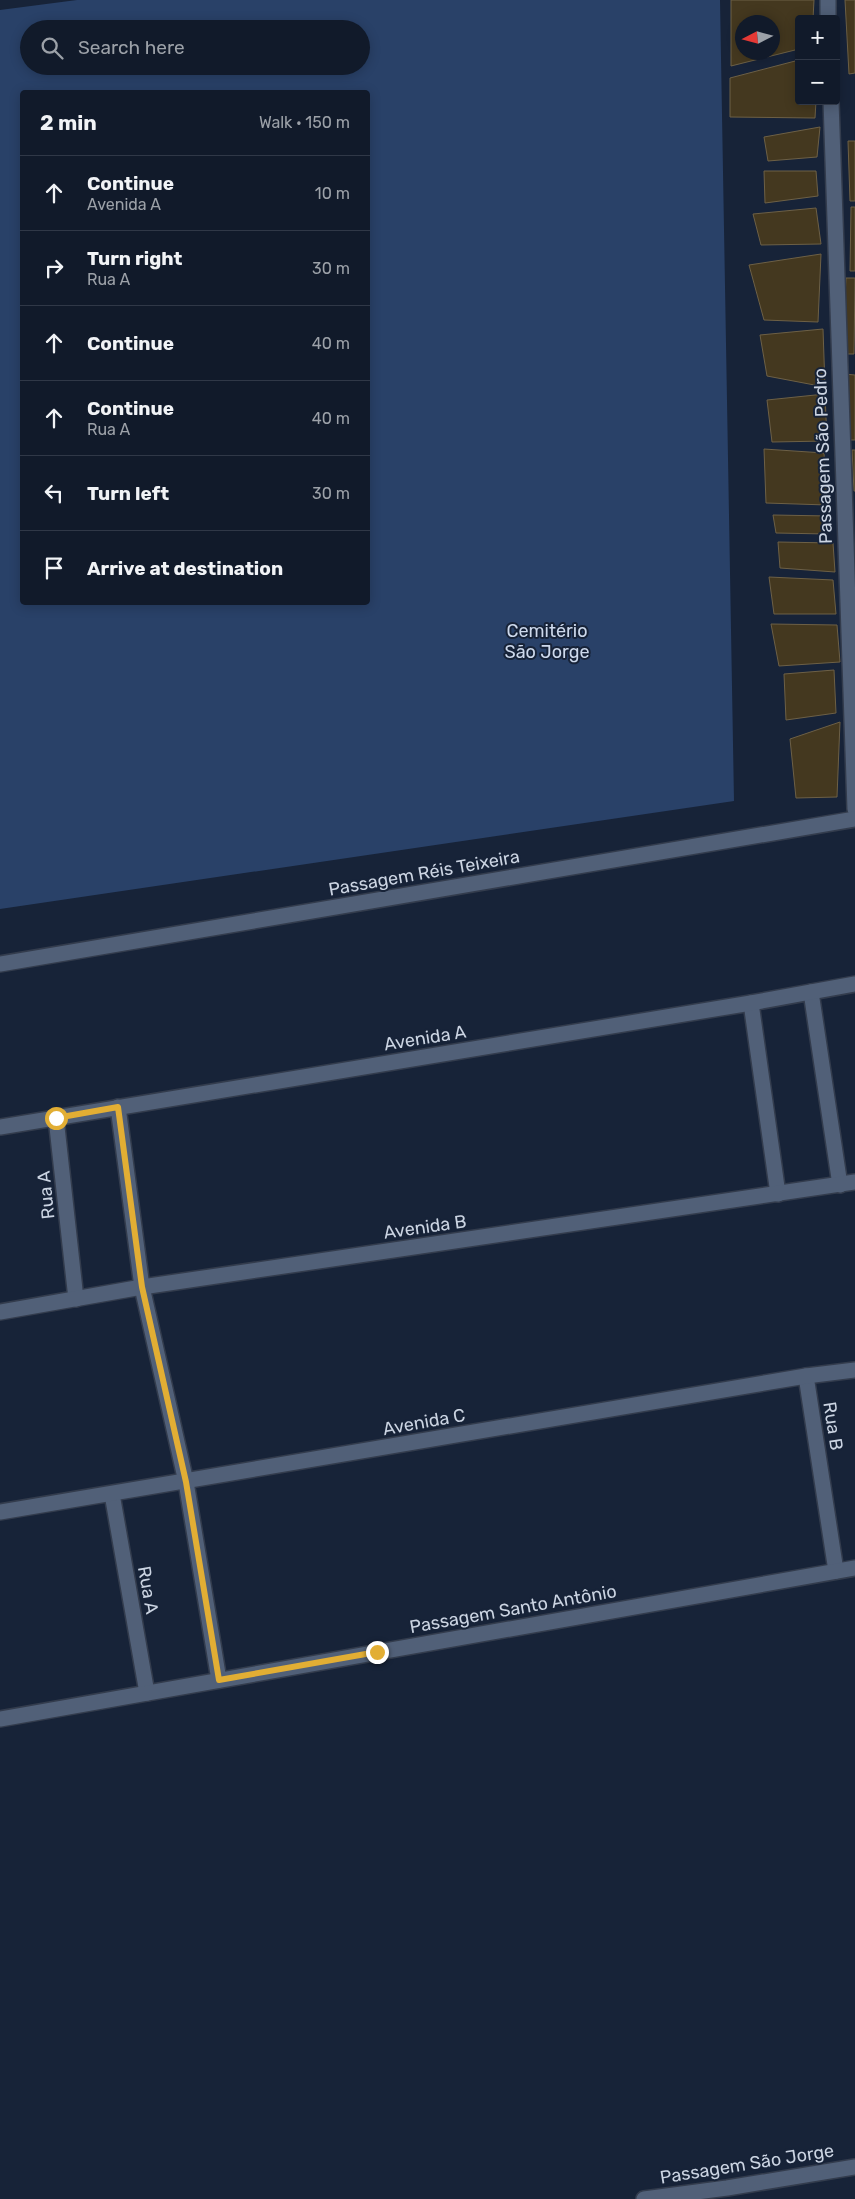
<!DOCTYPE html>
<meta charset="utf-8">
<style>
body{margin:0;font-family:Rubik,sans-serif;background:#1e2736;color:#f1f3f6}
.controls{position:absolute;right:15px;top:15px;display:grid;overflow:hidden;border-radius:5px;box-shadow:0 2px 12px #0003}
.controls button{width:45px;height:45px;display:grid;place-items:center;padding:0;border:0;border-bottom:1px solid #303847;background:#111a2a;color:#f1f3f6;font:25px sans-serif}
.compass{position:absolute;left:735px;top:15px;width:45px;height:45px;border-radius:50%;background:#111a2a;box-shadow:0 2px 12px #0003;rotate:264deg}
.stop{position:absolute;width:15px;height:15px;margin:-11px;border:4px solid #e2ae34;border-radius:50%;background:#fff}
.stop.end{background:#e2ae34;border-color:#fff;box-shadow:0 1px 5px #0008}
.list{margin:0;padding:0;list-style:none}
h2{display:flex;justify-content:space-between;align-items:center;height:65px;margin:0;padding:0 20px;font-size:21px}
h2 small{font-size:16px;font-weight:400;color:#9ca1a8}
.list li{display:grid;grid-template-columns:32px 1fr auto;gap:15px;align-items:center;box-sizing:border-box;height:75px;padding:0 20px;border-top:1px solid #303847}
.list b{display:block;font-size:19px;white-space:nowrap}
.list p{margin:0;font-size:16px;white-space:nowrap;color:#9ca1a8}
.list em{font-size:16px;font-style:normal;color:#9ca1a8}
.icon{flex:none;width:28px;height:28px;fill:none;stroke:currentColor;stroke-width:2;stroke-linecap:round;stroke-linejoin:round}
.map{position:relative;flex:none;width:855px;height:2199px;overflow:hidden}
.search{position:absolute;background:#111a2a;box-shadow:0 2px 12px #0003;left:20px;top:20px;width:350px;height:55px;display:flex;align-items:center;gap:12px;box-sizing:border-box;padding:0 18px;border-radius:28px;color:#9ca1a8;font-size:19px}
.panel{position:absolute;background:#111a2a;box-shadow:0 2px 12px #0003;left:20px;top:90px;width:350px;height:515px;border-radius:5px}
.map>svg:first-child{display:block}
.green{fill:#294168;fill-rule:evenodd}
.building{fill:#44381f;stroke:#6d6046;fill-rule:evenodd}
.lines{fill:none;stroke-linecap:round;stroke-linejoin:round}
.minor-casing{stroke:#333c4d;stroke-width:18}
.minor{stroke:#516078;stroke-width:15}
.route{stroke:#e2ae34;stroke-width:6}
.labels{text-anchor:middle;stroke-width:4;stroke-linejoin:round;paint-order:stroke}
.street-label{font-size:18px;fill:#cbd4e2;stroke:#172338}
.park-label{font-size:18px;fill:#cdd9ec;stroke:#172338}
</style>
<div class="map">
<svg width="855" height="2199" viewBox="0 0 855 2199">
<rect width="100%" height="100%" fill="#172338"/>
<path class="green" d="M77,0H720L734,801L0,909V10ZM29,29H361V66H29ZM22,92H368V602H22Z"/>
<g class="building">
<path d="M731,0H814L813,19H799V49L731,66ZM742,22H772V52H742Z"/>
<polygon points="845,0 855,0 855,73 849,74"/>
<polygon points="799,60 799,101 816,101 815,118 730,117 730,78"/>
<polygon points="820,127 817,157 768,161 764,137"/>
<polygon points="848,141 855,141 855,201 850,201"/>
<polygon points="764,171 816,171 818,196 765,203"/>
<polygon points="851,207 855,207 855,271 850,271"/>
<polygon points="816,208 821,244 761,245 753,214"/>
<polygon points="821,254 818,322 764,320 749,265"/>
<polygon points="846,278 855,278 854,354 846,354 844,314"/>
<polygon points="823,329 825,387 767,376 760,335"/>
<polygon points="844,374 855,375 855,440 849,440"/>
<polygon points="825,394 827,441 772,442 767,400"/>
<polygon points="764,449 824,453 827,505 766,503"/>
<polygon points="852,450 855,450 855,491 854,491"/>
<polygon points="773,515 829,516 827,534 776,533"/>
<polygon points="778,542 833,543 835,572 780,568"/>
<polygon points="769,577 833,580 836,614 774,614"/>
<polygon points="771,624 837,625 840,662 779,666"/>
<polygon points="834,670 836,713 786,720 784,674"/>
<polygon points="840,722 837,797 796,798 790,739"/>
</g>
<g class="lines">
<defs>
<g id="minor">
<polyline points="828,0 828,19"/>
<polyline points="831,101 855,809"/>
<polyline points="0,964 855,819"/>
<polyline points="811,992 840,1185"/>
<polyline points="751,1003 778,1194"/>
<polyline points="118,1107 142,1287 186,1482 219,1680"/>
<polyline points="56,1118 76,1299"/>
<polyline points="0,1127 751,1003 855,984"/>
<polyline points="0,1312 142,1287 855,1182"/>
<polyline points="806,1376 836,1571"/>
<polyline points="112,1494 147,1693"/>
<polyline points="0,1512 806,1376 855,1370"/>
<polyline points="0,1719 855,1568"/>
<polyline points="644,2199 727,2188 855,2167"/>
</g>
</defs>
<use href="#minor" class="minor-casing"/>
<use href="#minor" class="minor"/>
</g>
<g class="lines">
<polyline class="route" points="56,1118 118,1107 142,1287 186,1482 219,1680 377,1652"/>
</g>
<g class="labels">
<g class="street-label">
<text transform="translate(823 456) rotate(-92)" y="6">Passagem São Pedro</text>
<text transform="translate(424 873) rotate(-10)" y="6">Passagem Réis Teixeira</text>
<text transform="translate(425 1038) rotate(-9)" y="6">Avenida A</text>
<text transform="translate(46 1195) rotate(-96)" y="6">Rua A</text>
<text transform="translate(425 1227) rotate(-8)" y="6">Avenida B</text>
<text transform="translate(424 1422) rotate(-10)" y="6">Avenida C</text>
<text transform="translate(833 1426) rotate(81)" y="6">Rua B</text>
<text transform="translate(148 1590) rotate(80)" y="6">Rua A</text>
<text transform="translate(513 1609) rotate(-10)" y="6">Passagem Santo Antônio</text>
<text transform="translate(747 2164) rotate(-9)" y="6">Passagem São Jorge</text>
</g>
<g class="park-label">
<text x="547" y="637">Cemitério<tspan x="547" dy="21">São Jorge</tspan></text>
</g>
</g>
</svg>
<div class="controls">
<button>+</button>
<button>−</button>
</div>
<svg class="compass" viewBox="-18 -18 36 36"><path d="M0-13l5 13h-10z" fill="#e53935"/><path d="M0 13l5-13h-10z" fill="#9ca1a8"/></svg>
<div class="stop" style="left:56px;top:1118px"></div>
<div class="stop end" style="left:377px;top:1652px"></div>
<div class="search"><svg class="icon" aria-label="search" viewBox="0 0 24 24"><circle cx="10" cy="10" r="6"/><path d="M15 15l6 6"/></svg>Search here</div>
<section class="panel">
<h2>2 min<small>Walk · 150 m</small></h2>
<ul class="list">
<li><svg class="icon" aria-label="ahead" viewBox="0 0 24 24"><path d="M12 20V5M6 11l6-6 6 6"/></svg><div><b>Continue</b><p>Avenida A</p></div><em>10 m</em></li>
<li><svg class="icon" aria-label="right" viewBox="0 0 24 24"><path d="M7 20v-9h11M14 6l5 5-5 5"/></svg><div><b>Turn right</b><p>Rua A</p></div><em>30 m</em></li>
<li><svg class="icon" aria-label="ahead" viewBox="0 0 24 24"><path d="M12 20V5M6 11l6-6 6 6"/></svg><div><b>Continue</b></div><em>40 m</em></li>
<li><svg class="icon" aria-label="ahead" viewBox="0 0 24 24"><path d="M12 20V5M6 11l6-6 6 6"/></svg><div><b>Continue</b><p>Rua A</p></div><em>40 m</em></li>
<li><svg class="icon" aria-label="left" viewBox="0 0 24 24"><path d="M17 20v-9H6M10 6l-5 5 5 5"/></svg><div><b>Turn left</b></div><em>30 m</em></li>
<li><svg class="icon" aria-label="arrive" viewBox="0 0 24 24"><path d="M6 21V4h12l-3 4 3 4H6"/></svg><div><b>Arrive at destination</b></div></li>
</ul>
</section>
</div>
